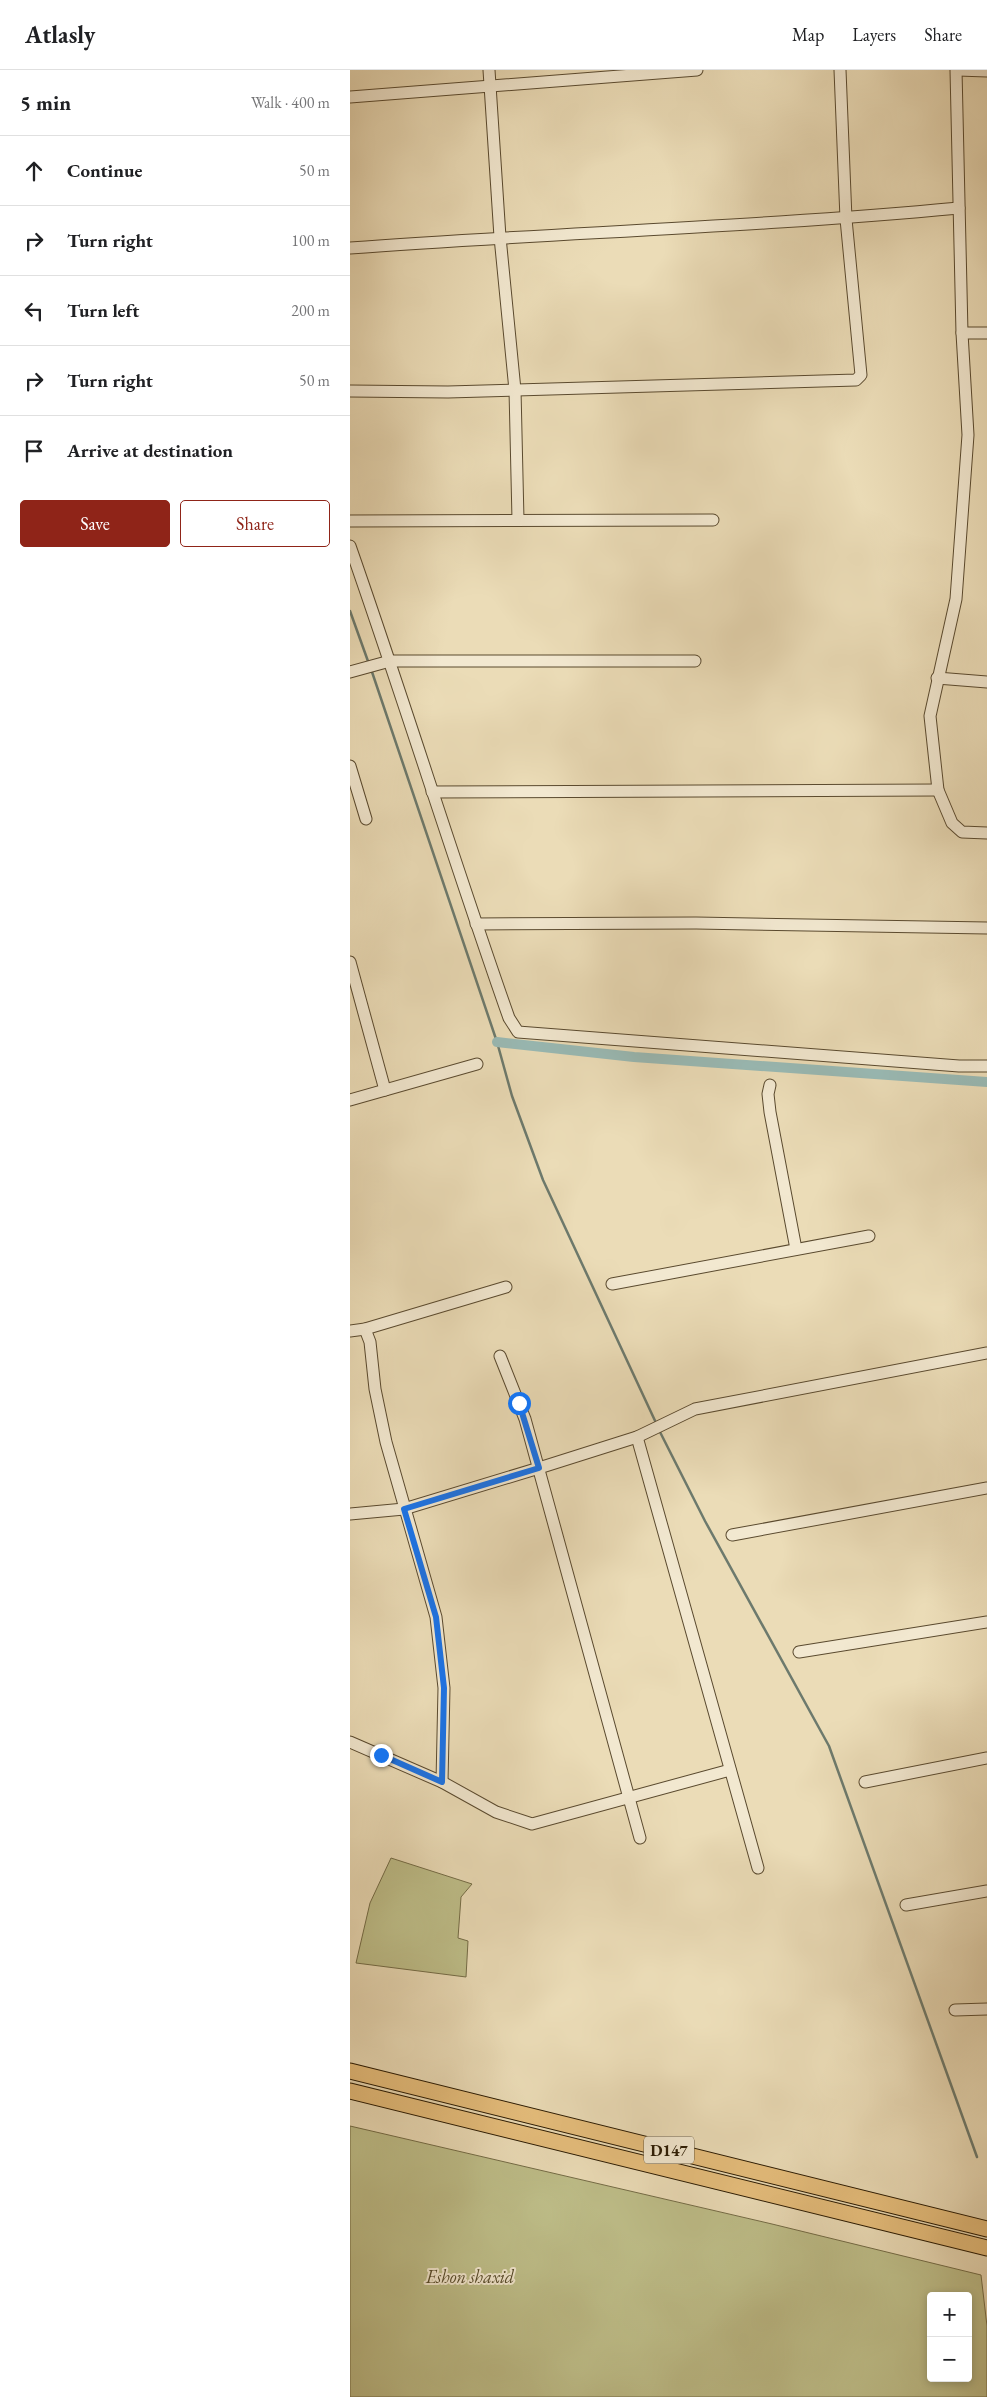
<!DOCTYPE html>
<meta charset="utf-8">
<style>
body{margin:0;font-family:"EB Garamond",serif;background:#f2f2f2;color:#202124}
.controls{position:absolute;right:15px;bottom:15px;display:grid;overflow:hidden;border-radius:5px;box-shadow:0 2px 8px #0003}
.controls button{width:45px;height:45px;display:grid;place-items:center;padding:0;border:0;border-bottom:1px solid #e0e0e0;background:#fff;color:#202124;font:25px sans-serif}
.stop{position:absolute;width:15px;height:15px;margin:-11px;border:4px solid #1a73e8;border-radius:50%;background:#fff}
.stop.end{background:#1a73e8;border-color:#fff;box-shadow:0 1px 5px #0008}
.list{margin:0;padding:0;list-style:none}
h2{display:flex;justify-content:space-between;align-items:center;height:65px;margin:0;padding:0 20px;font-size:21px}
h2 small{font-size:16px;font-weight:400;color:#757577}
.list li{display:grid;grid-template-columns:32px 1fr auto;gap:15px;align-items:center;box-sizing:border-box;height:70px;padding:0 20px;border-top:1px solid #e0e0e0}
.list b{display:block;font-size:19px;white-space:nowrap}
.list em{font-size:16px;font-style:normal;color:#757577}
.actions{display:flex;gap:10px;padding:15px 20px}
.actions a{flex:1;padding:11px 0;border:1px solid #8f2418;border-radius:5px;text-align:center;font-size:18px;color:#8f2418}
.actions .main{background:#8f2418;color:#fff}
.icon{flex:none;width:28px;height:28px;fill:none;stroke:currentColor;stroke-width:2;stroke-linecap:round;stroke-linejoin:round}
.map{position:relative;flex:none;width:637px;height:2327px;overflow:hidden}
header{display:flex;align-items:center;gap:30px;box-sizing:border-box;height:70px;padding:0 25px;background:#fff;border-bottom:1px solid #e0e0e0}
header strong{font-size:24px}
nav{display:flex;gap:28px;margin-inline-start:auto;font-size:18px}
main{display:flex}
aside{flex:1;background:#fff}
.map>svg:first-child{display:block}
.green{fill:#bebe89;stroke:#746c46;fill-rule:evenodd}
.lines{fill:none;stroke-linecap:round;stroke-linejoin:round}
.stream{stroke:#6d7a6d;stroke-width:2.5}
.canal{stroke:#99bab5;stroke-width:10}
.minor-casing{stroke:#5a4a2f;stroke-width:13}
.major-casing{stroke:#2a1a02;stroke-width:17}
.minor{stroke:#f2e8d0;stroke-width:11}
.major{stroke:#e6be7c;stroke-width:15}
.route{stroke:#1a73e8;stroke-width:6}
.labels{text-anchor:middle;stroke-width:4;stroke-linejoin:round;paint-order:stroke}
.shield{fill:#f2e8d0;stroke:#665840;stroke-width:1}
.shield-label{font-size:16px;font-weight:bold;fill:#2a1a02}
.park-label{font-size:18px;font-style:italic;fill:#564b2a;stroke:#f2e8d0}
</style>
<header>
<strong>Atlasly</strong>
<nav><a>Map</a><a>Layers</a><a>Share</a></nav>
</header>
<main>
<aside>
<h2>5 min<small>Walk · 400 m</small></h2>
<ul class="list">
<li><svg class="icon" aria-label="ahead" viewBox="0 0 24 24"><path d="M12 20V5M6 11l6-6 6 6"/></svg><div><b>Continue</b></div><em>50 m</em></li>
<li><svg class="icon" aria-label="right" viewBox="0 0 24 24"><path d="M7 20v-9h11M14 6l5 5-5 5"/></svg><div><b>Turn right</b></div><em>100 m</em></li>
<li><svg class="icon" aria-label="left" viewBox="0 0 24 24"><path d="M17 20v-9H6M10 6l-5 5 5 5"/></svg><div><b>Turn left</b></div><em>200 m</em></li>
<li><svg class="icon" aria-label="right" viewBox="0 0 24 24"><path d="M7 20v-9h11M14 6l5 5-5 5"/></svg><div><b>Turn right</b></div><em>50 m</em></li>
<li><svg class="icon" aria-label="arrive" viewBox="0 0 24 24"><path d="M6 21V4h12l-3 4 3 4H6"/></svg><div><b>Arrive at destination</b></div></li>
</ul>
<div class="actions"><a class="main">Save</a><a>Share</a></div>
</aside>
<div class="map">
<svg width="637" height="2327" viewBox="0 0 637 2327">
<rect width="100%" height="100%" fill="#ebdcb7"/>
<filter id="stains"><feTurbulence type="fractalNoise" baseFrequency=".004" numOctaves="4"/><feColorMatrix values="0 0 0 0 .2 0 0 0 0 .09 0 0 0 0 .02 0 0 0 .5 -.17"/></filter>
<radialGradient id="worn" r=".72"><stop offset=".6" stop-color="#630" stop-opacity="0"/><stop offset="1" stop-color="#630" stop-opacity=".3"/></radialGradient>
<g class="green">
<polygon points="41,1788 122,1814 111,1827 108,1868 118,1871 116,1907 6,1893 20,1833"/>
<path d="M0,2056L422,2154L631,2205L637,2256V2327H0ZM581,2226H618V2308H581Z"/>
</g>
<g class="lines">
<g class="stream">
<polyline points="0,541 19,594"/>
<polyline points="21,599 147,972 162,1026 193,1110 307,1355"/>
<polyline points="309,1360 355,1451 479,1676 627,2087"/>
</g>
<polyline class="canal" points="147,972 284,987 637,1012"/>
<defs>
<g id="minor">
<polyline points="139,0 150,167 165,320 168,450"/>
<polyline points="606,0 612,263 618,365 606,529 580,646 588,720 602,753 612,762 637,763"/>
<polyline points="608,0 637,1"/>
<polyline points="0,27 347,0"/>
<path d="M0,178C203,163 407,157 609,138"/>
<polyline points="612,263 637,263"/>
<polyline points="0,321 98,322 506,310 511,305 496,149 490,0"/>
<polyline points="0,451 363,450"/>
<path d="M0,476C55,633 104,792 159,948L168,962L609,996H637"/>
<polyline points="0,602 40,591 345,591"/>
<polyline points="587,608 637,612"/>
<polyline points="0,696 16,749"/>
<polyline points="82,722 588,720"/>
<polyline points="126,854 346,853 637,858"/>
<polyline points="0,892 35,1020"/>
<polyline points="420,1015 418,1024 420,1042 446,1179"/>
<polyline points="0,1030 127,994"/>
<polyline points="262,1214 519,1166"/>
<polyline points="15,1259 20,1272 25,1319 36,1372 86,1547 94,1618 92,1712"/>
<polyline points="0,1261 15,1259 156,1217"/>
<polyline points="150,1286 175,1349 290,1768"/>
<polyline points="287,1367 408,1798"/>
<polyline points="0,1444 54,1439 189,1398 287,1367 345,1339 637,1283"/>
<polyline points="382,1465 637,1418"/>
<polyline points="449,1582 637,1552"/>
<polyline points="0,1672 92,1712 146,1742 182,1754 380,1700"/>
<polyline points="515,1712 637,1688"/>
<polyline points="556,1835 637,1821"/>
<polyline points="605,1940 637,1939"/>
</g>
<g id="major">
<polyline points="0,2001 637,2159"/>
<polyline points="0,2021 637,2178"/>
</g>
</defs>
<use href="#minor" class="minor-casing"/>
<use href="#major" class="major-casing"/>
<use href="#minor" class="minor"/>
<use href="#major" class="major"/>
</g>
<g class="lines">
<polyline class="route" points="31,1685 92,1712 94,1618 86,1547 54,1439 189,1398 169,1333"/>
</g>
<g class="labels">
<rect class="shield" x="294" y="2066.5" width="50" height="27" rx="4"/>
<g class="shield-label">
<text x="319" y="2086">D147</text>
</g>
<g class="park-label">
<text x="120" y="2213">Eshon shaxid</text>
</g>
</g>
<rect width="100%" height="100%" filter="url(#stains)"/>
<rect width="100%" height="100%" fill="url(#worn)"/>
</svg>
<div class="controls">
<button>+</button>
<button>−</button>
</div>
<div class="stop" style="left:169px;top:1333px"></div>
<div class="stop end" style="left:31px;top:1685px"></div>
</div>
</main>
